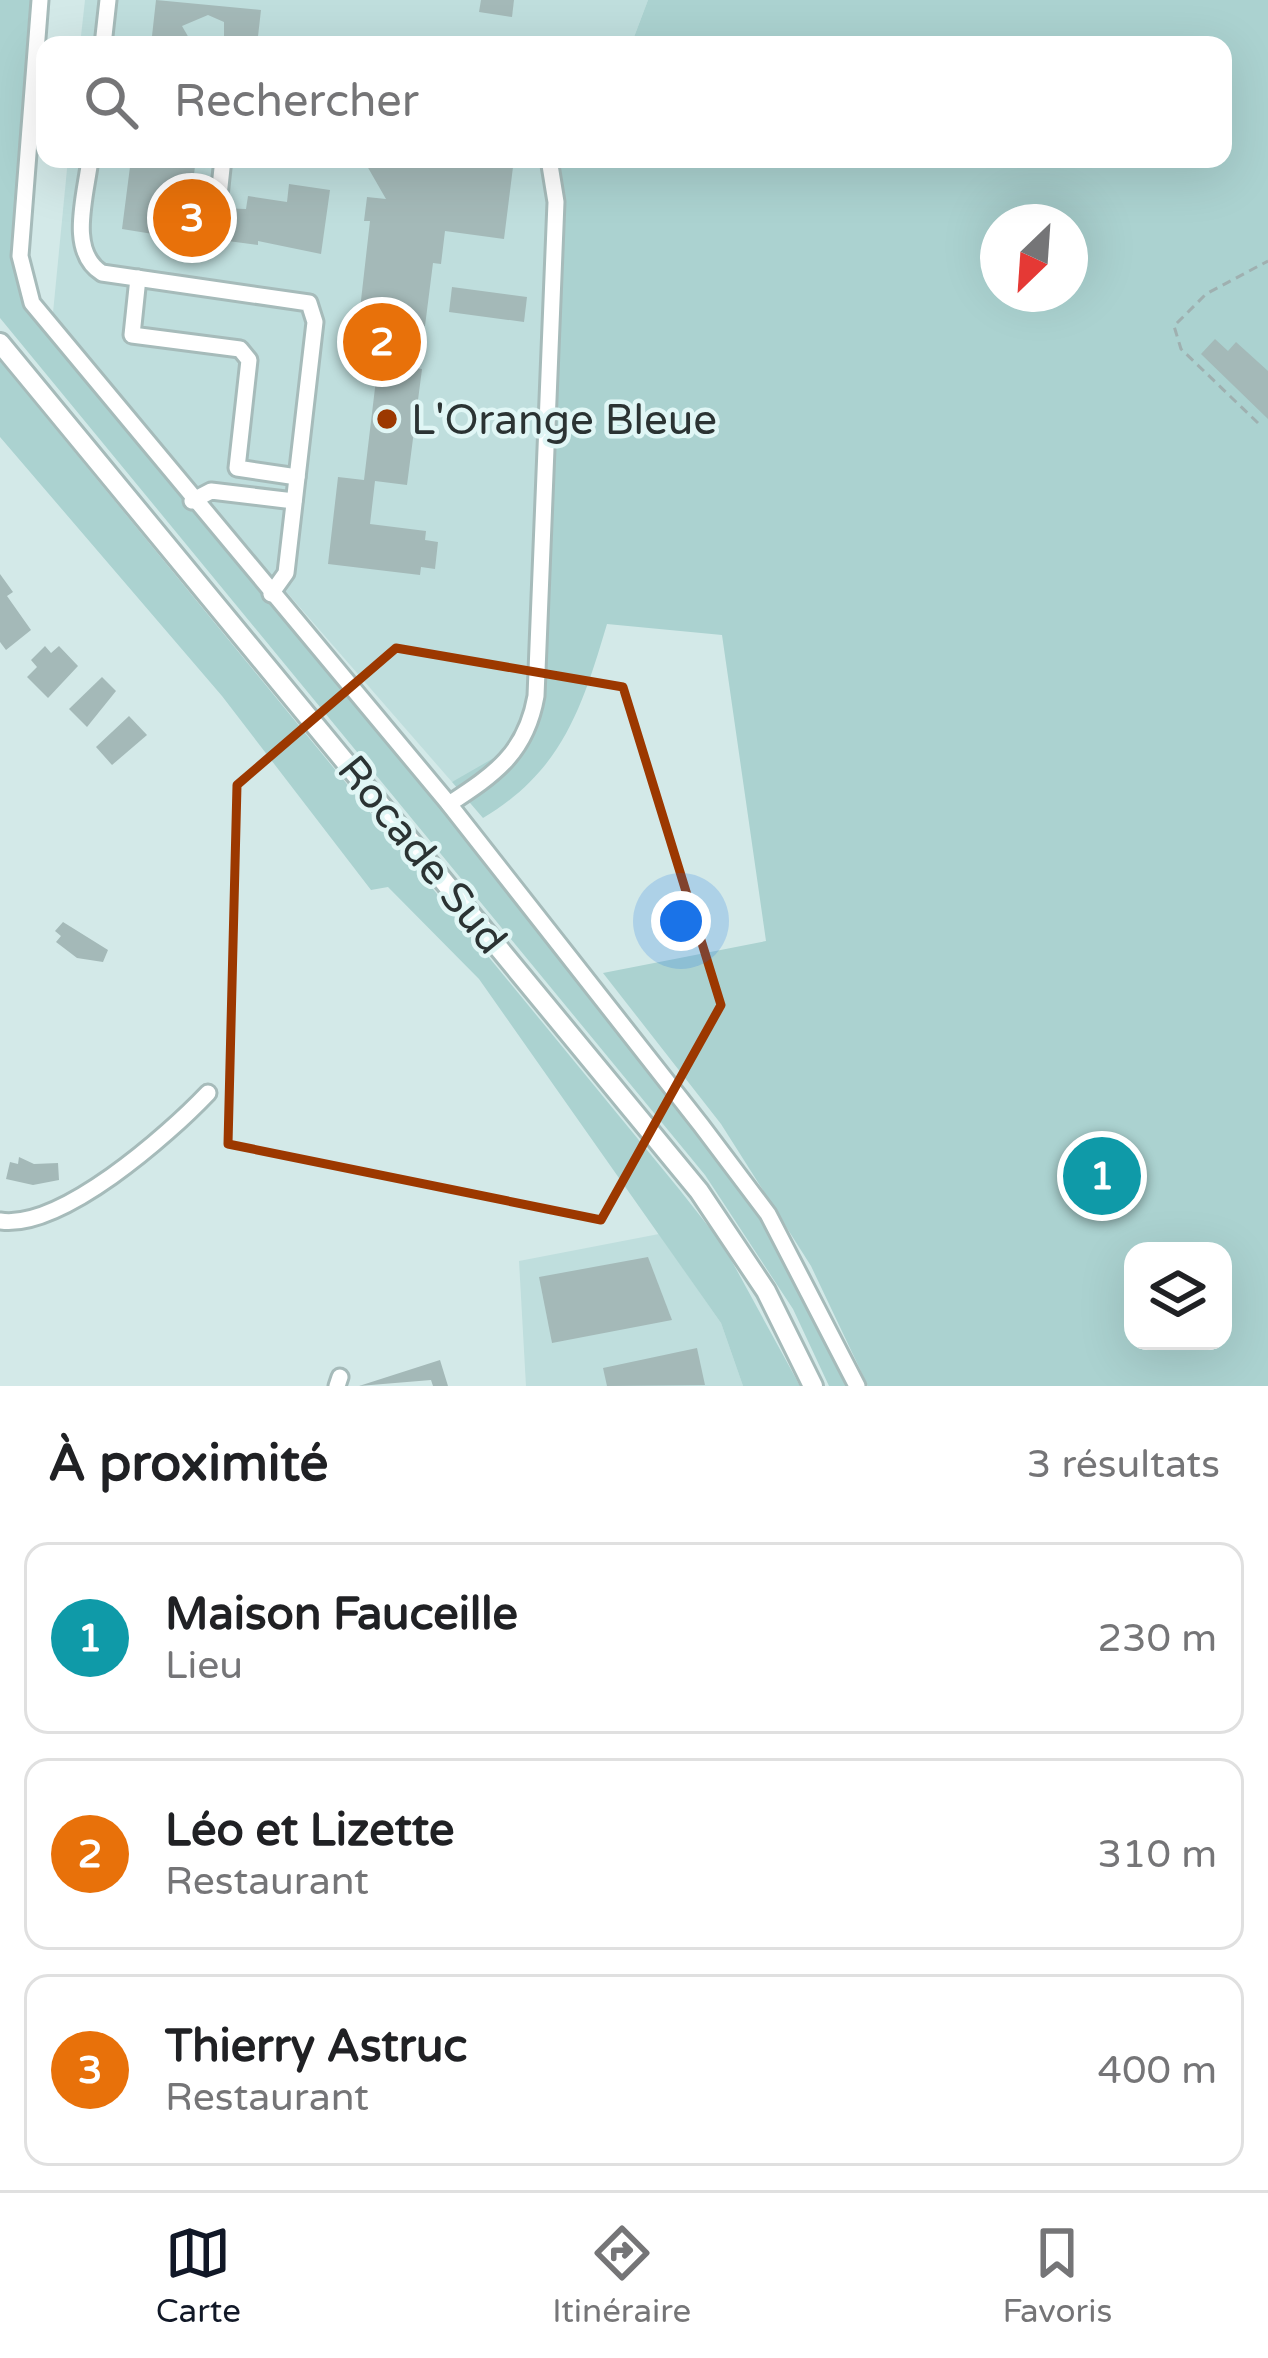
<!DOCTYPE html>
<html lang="fr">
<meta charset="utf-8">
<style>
body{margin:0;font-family:"Varela Round",sans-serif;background:#f2f2f2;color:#202124}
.controls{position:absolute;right:36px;bottom:36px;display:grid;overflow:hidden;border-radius:24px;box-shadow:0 12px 48px #0002}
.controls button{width:108px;height:108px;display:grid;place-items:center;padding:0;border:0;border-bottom:3px solid #e0e0e0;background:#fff;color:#202124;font:60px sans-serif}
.compass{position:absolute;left:980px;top:204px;width:108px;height:108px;border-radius:50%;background:#fff;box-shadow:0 12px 48px #0002;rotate:205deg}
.you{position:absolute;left:681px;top:921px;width:42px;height:42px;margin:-30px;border:9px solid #fff;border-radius:50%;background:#1a73e8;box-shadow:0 0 0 18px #1a73e833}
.badge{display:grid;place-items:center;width:78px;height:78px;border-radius:50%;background:#111827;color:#fff;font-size:39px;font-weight:700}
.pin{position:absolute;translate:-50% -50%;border:6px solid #fff;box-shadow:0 3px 12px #0006}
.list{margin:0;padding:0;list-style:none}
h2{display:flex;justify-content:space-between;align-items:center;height:156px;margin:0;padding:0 48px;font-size:51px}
h2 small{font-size:39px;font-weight:400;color:#757577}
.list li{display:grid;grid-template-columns:78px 1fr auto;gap:36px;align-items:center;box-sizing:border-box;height:192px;margin:0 24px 24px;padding:0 24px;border:3px solid #e0e0e0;border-radius:24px}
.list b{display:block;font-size:45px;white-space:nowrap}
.list p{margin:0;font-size:39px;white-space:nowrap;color:#757577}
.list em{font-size:39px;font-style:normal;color:#757577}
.icon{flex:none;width:66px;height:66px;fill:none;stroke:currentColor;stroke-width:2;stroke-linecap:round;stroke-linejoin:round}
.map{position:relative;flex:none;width:1268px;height:1386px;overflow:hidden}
.search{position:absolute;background:#fff;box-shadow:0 12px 48px #0002;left:36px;right:36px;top:36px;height:132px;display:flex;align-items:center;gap:30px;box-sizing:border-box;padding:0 42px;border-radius:24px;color:#757577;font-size:45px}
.sheet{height:804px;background:#fff}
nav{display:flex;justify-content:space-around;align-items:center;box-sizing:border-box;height:168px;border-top:3px solid #e0e0e0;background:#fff;font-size:33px;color:#757577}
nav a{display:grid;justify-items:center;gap:6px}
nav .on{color:#111827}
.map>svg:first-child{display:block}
.built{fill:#bfdedd}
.green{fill:#abd2d0;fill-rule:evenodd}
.building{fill:#a4b9b8}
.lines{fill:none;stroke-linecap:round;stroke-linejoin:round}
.minor-casing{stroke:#a6bbba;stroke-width:21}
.major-casing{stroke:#a6bbba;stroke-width:24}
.path{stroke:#9fb0b0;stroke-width:3;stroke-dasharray:9 6;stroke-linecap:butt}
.minor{stroke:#fff;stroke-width:15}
.major{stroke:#fff;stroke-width:18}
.marked{fill:none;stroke:#9c3800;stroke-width:9;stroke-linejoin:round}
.poi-dot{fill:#9c3800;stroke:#e0f6f5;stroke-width:4.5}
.labels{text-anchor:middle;stroke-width:9;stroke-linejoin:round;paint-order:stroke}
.poi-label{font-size:42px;fill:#2b3333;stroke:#e0f6f5;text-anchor:start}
.street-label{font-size:42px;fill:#2b3333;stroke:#e0f6f5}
</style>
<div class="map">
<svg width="1268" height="1386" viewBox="0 0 1268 1386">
<rect width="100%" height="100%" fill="#d3e9e8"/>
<g class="built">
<polygon points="85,0 648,0 631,45 80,45"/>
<polygon points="68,159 551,159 526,708 506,750 481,770 452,782 52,323"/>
<polygon points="659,1234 721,1323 743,1386 526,1386 519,1261"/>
</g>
<g class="green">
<polygon points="0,0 32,0 13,256 25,306 443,808 695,1129 761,1218 849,1386 829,1386 793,1309 705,1175 0,318"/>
<path d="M648,0H1268V1386H868L811,1266L721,1124L603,973L766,941L722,635L607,624C582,708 562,771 483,818L452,782L506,751L526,708L551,159H1223V45H631ZM998,222H1070V294H998ZM1133,1251H1223V1341H1133Z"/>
<polygon points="0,361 679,1189 723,1245 800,1386 743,1386 721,1323 479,979 388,887 371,890 222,696 0,437"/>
</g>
<g class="building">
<polygon points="156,0 261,10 257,45 224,45 224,22 208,15 182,26 193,45 151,45"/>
<polygon points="481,0 514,0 512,17 479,12"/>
<polygon points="131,159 196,159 194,174 186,173 182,201 217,208 246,209 248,196 287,202 289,184 330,190 321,254 258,241 258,245 228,241 227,246 122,229"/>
<polygon points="363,159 514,159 504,239 445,231 441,264 433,263 425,326 414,325 409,367 422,369 407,485 375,481 370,524 426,531 425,540 438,542 435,569 421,567 420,575 328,564 338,477 364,480 378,363 363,361 368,319 359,318 370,221 364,221 367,197 386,199"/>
<polygon points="452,287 527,297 524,322 449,312"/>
<polygon points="1215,339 1228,351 1236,342 1268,371 1268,419 1201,354"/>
<polygon points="0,574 13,592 7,596 31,630 6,650 0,642"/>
<polygon points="45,646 51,653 59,646 78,666 48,698 27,677 37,667 31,660"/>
<polygon points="102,677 116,691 87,727 69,709"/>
<polygon points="129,716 147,735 112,765 96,747"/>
<polygon points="63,922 108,950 103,962 77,958 56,942 61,936 55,931"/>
<polygon points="1105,1153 1121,1169 1095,1194 1068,1193 1066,1172 1105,1170 1097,1160"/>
<polygon points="19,1157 34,1164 58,1163 59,1180 33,1185 6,1179 10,1162 18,1164"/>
<polygon points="648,1257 672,1320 552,1343 539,1277"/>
<polygon points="697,1348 705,1385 607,1386 603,1368"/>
<polygon points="440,1360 448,1386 433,1386 431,1380 359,1386"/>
</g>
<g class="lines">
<defs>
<g id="minor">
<polyline points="40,0 20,256 32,303 449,804 701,1125 768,1214 857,1386"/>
<polyline points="103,45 108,0"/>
<path d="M90,159C86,195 67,251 102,273L309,303L315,322L286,573L271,594"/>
<polyline points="219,196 223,159"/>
<polyline points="138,278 132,335 240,349 249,360 237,468 297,477"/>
<polyline points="192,501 211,491 294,501"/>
<path d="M449,804C495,774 526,753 536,696L556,202L549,159"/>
<path d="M0,1221C61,1230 168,1135 208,1093"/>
<polyline points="337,1386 340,1377"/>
</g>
<polyline id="major" points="0,343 699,1191 766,1291 813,1386"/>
</defs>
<use href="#minor" class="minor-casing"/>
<use href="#major" class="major-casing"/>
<polyline class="path" points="1258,423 1181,349 1174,326 1206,294 1268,261"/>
<use href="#minor" class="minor"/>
<use href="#major" class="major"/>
</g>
<path class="marked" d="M396,648L623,687L721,1005L601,1220L228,1144L237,785Z"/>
<circle class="poi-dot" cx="387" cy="419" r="12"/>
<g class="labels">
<g class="poi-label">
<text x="411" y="434">L'Orange Bleue</text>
</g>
<g class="street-label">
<text transform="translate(423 854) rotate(51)" y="15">Rocade Sud</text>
</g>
</g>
</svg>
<div class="controls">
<button><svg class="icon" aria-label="layers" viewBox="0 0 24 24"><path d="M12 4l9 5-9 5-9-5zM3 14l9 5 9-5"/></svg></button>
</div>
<svg class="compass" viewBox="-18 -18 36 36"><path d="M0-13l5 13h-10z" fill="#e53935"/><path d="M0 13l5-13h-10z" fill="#757577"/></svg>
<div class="you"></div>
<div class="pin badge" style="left:1102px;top:1176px;background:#0f9aa8">1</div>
<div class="pin badge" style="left:382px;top:342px;background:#e8710a">2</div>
<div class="pin badge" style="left:192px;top:218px;background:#e8710a">3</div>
<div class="search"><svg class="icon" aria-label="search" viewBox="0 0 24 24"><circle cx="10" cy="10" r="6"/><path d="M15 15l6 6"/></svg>Rechercher</div>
</div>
<section class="sheet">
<h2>À proximité<small>3 résultats</small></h2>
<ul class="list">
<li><span class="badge" style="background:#0f9aa8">1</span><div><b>Maison Fauceille</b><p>Lieu</p></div><em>230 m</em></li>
<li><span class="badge" style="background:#e8710a">2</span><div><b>Léo et Lizette</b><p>Restaurant</p></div><em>310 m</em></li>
<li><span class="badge" style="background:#e8710a">3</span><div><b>Thierry Astruc</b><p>Restaurant</p></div><em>400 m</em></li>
</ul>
</section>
<nav>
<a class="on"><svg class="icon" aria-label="map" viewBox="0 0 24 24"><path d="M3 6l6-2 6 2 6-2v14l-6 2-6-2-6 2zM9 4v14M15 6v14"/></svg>Carte</a>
<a><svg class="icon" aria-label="directions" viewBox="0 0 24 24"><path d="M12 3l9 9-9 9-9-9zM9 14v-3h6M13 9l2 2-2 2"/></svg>Itinéraire</a>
<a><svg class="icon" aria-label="saved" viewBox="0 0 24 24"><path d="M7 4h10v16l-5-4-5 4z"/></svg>Favoris</a>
</nav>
